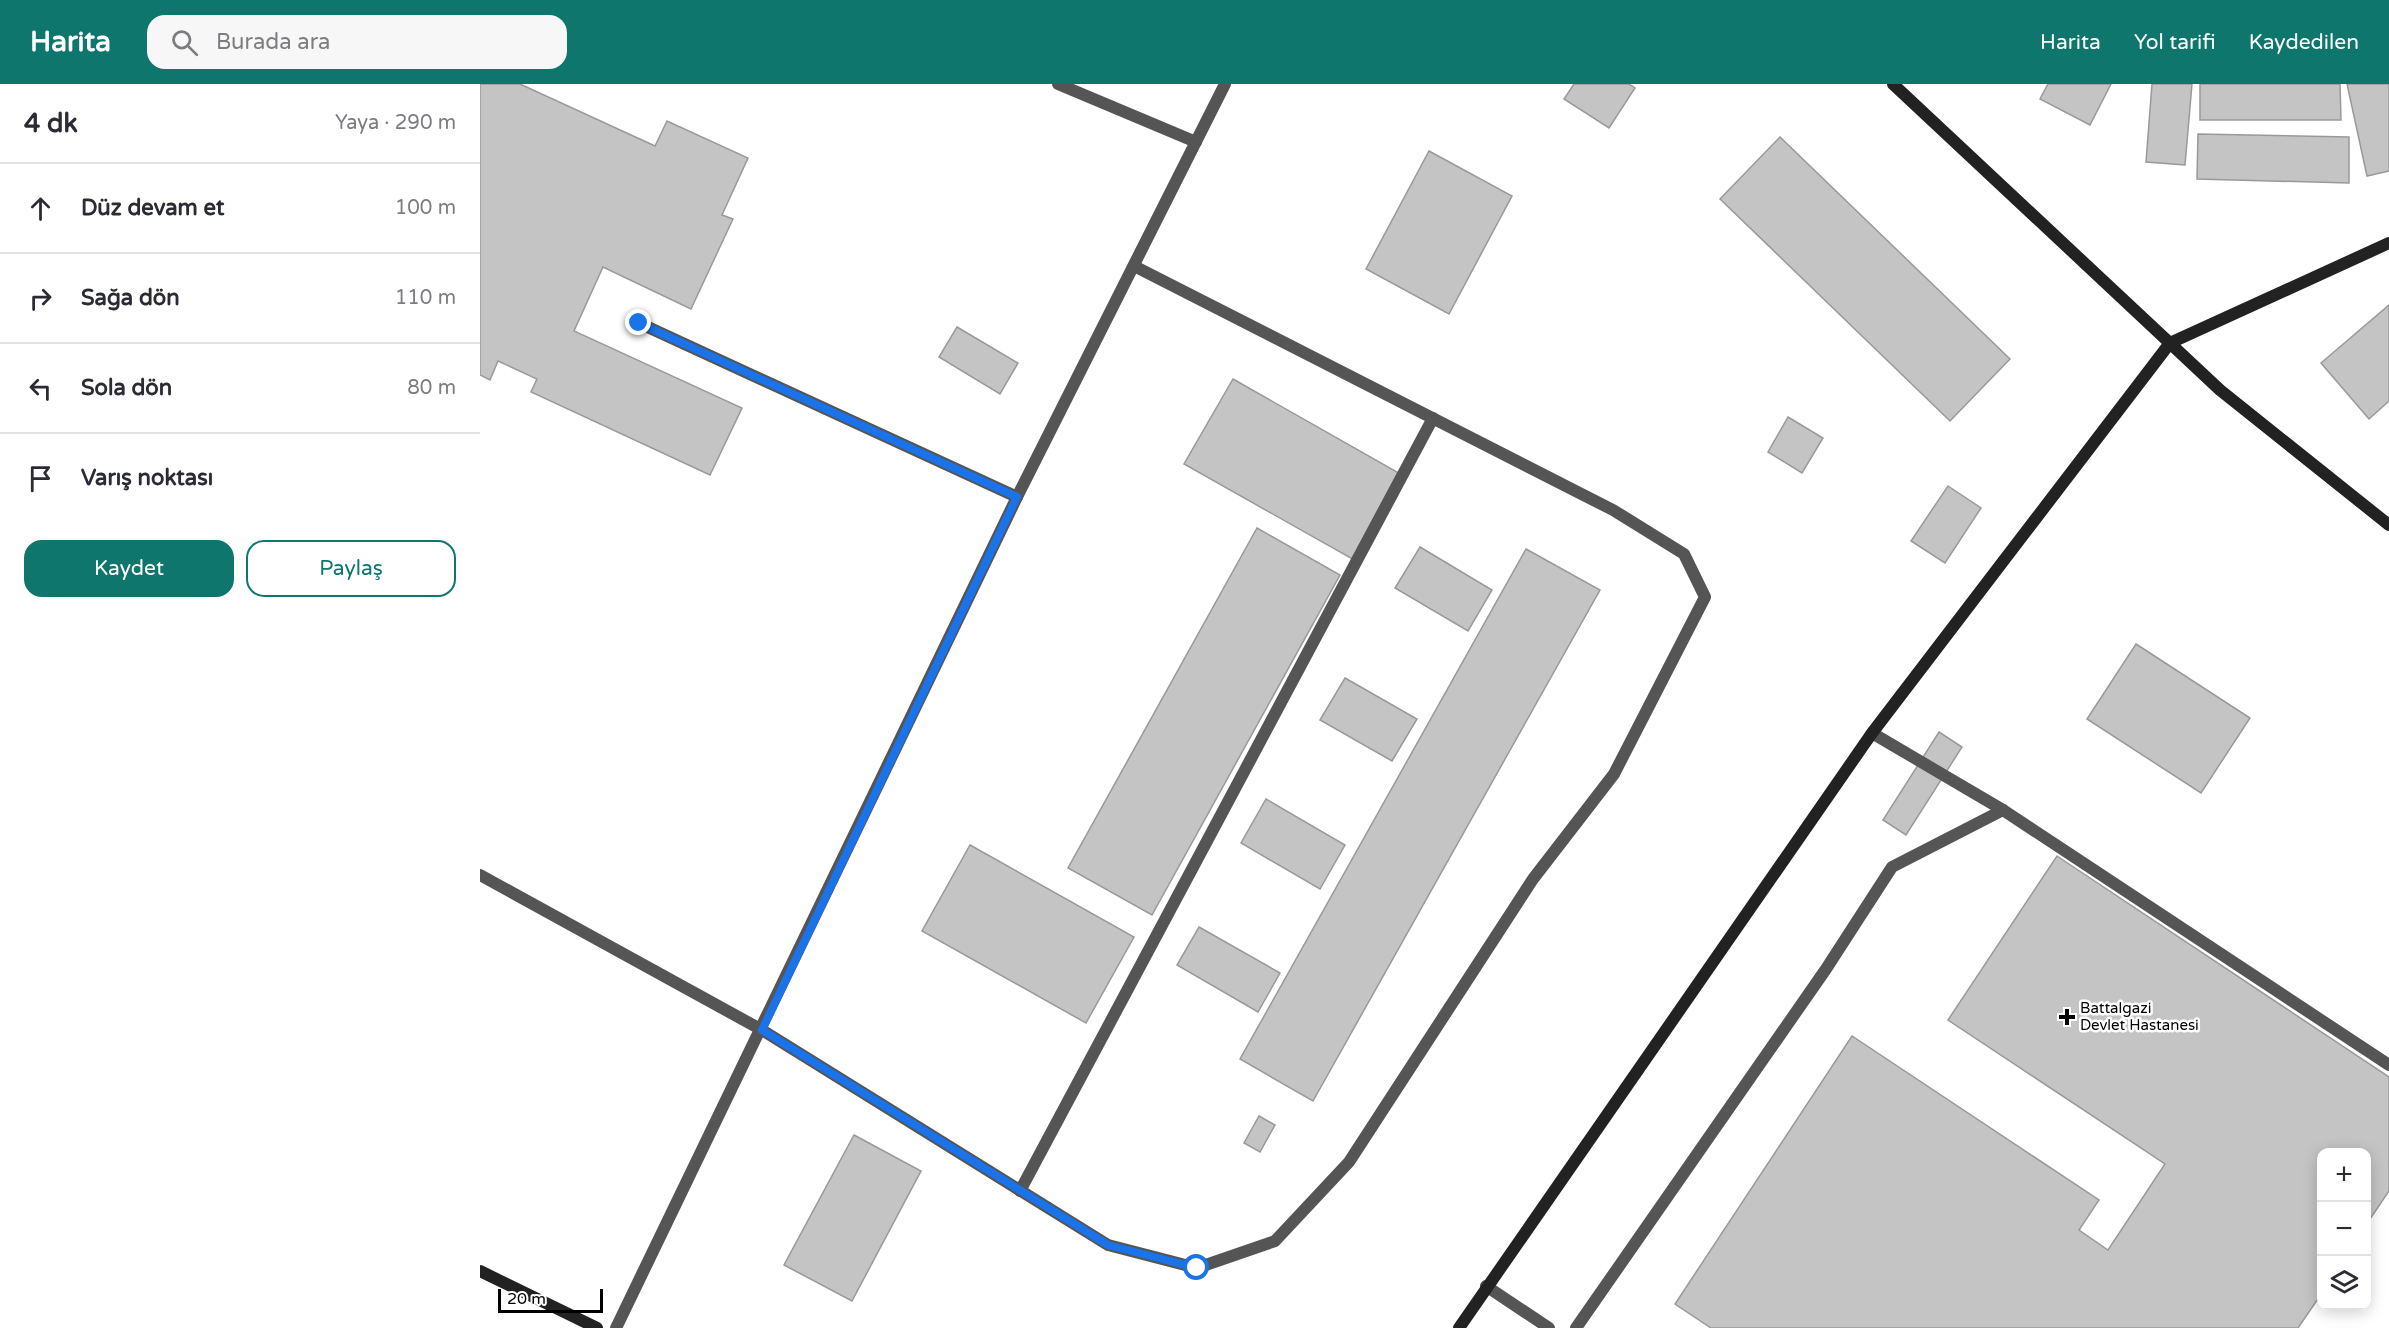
<!DOCTYPE html>
<html lang="tr">
<meta charset="utf-8">
<style>
body{margin:0;font-family:"Varela Round",sans-serif;background:#f7f7f7;color:#2b2b33}
.controls{position:absolute;right:18px;bottom:18px;display:grid;overflow:hidden;border-radius:12px;box-shadow:0 3px 15px #0003}
.controls button{width:54px;height:54px;display:grid;place-items:center;padding:0;border:0;border-bottom:2px solid #e1e1e2;background:#fff;color:#2b2b33;font:30px sans-serif}
.scale{position:absolute;left:18px;bottom:15px;width:105px;box-sizing:border-box;padding-left:6px;border:3px solid #000;border-top:0;font-size:16px;line-height:21px;white-space:nowrap;color:#000;-webkit-text-stroke:4px #fff;paint-order:stroke}
.stop{position:absolute;width:18px;height:18px;margin:-14px;border:4px solid #1a73e8;border-radius:50%;background:#fff}
.stop.end{background:#1a73e8;border-color:#fff;box-shadow:0 2px 6px #0008}
.list{margin:0;padding:0;list-style:none}
h2{display:flex;justify-content:space-between;align-items:center;height:78px;margin:0;padding:0 24px;font-size:26px}
h2 small{font-size:20px;font-weight:400;color:#7c7c81}
.list li{display:grid;grid-template-columns:39px 1fr auto;gap:18px;align-items:center;box-sizing:border-box;height:90px;padding:0 24px;border-top:2px solid #e1e1e2}
.list b{display:block;font-size:22px;white-space:nowrap}
.list em{font-size:20px;font-style:normal;color:#7c7c81}
.actions{display:flex;gap:12px;padding:18px 24px}
.actions a{flex:1;padding:14px 0;border:2px solid #0f766e;border-radius:18px;text-align:center;font-size:21px;color:#0f766e}
.actions .main{background:#0f766e;color:#fff}
.icon{flex:none;width:33px;height:33px;fill:none;stroke:currentColor;stroke-width:2;stroke-linecap:round;stroke-linejoin:round}
.map{position:relative;flex:none;width:1909px;height:1244px;overflow:hidden}
header{display:flex;align-items:center;gap:36px;box-sizing:border-box;height:84px;padding:0 30px;background:#0f766e;color:#fff}
header strong{font-size:28px}
nav{display:flex;gap:33px;margin-inline-start:auto;font-size:21px}
.search{width:420px;height:54px;background:#f7f7f7;display:flex;align-items:center;gap:15px;box-sizing:border-box;padding:0 21px;border-radius:18px;color:#7c7c81;font-size:22px}
main{display:flex}
aside{flex:1;background:#fff}
.map>svg:first-child{display:block}
.building{fill:#c4c4c4;stroke:#999;stroke-width:1.5}
.lines{fill:none;stroke-linecap:round;stroke-linejoin:round}
.lane{stroke:#555;stroke-width:12}
.street{stroke:#555;stroke-width:12}
.secondary{stroke:#222;stroke-width:12}
.route{stroke:#1a73e8;stroke-width:8}
.poi-dot{fill:#000;stroke:#fff;stroke-width:2}
.labels{text-anchor:middle;stroke-width:5;stroke-linejoin:round;paint-order:stroke}
.poi-label{font-size:15px;fill:#000;stroke:#fff;text-anchor:start}
</style>
<header>
<strong>Harita</strong>
<div class="search"><svg class="icon" aria-label="search" viewBox="0 0 24 24"><circle cx="10" cy="10" r="6"/><path d="M15 15l6 6"/></svg>Burada ara</div>
<nav><a>Harita</a><a>Yol tarifi</a><a>Kaydedilen</a></nav>
</header>
<main>
<aside>
<h2>4 dk<small>Yaya · 290 m</small></h2>
<ul class="list">
<li><svg class="icon" aria-label="ahead" viewBox="0 0 24 24"><path d="M12 20V5M6 11l6-6 6 6"/></svg><div><b>Düz devam et</b></div><em>100 m</em></li>
<li><svg class="icon" aria-label="right" viewBox="0 0 24 24"><path d="M7 20v-9h11M14 6l5 5-5 5"/></svg><div><b>Sağa dön</b></div><em>110 m</em></li>
<li><svg class="icon" aria-label="left" viewBox="0 0 24 24"><path d="M17 20v-9H6M10 6l-5 5 5 5"/></svg><div><b>Sola dön</b></div><em>80 m</em></li>
<li><svg class="icon" aria-label="arrive" viewBox="0 0 24 24"><path d="M6 21V4h12l-3 4 3 4H6"/></svg><div><b>Varış noktası</b></div></li>
</ul>
<div class="actions"><a class="main">Kaydet</a><a>Paylaş</a></div>
</aside>
<div class="map">
<svg width="1909" height="1244" viewBox="0 0 1909 1244">
<rect width="100%" height="100%" fill="#fff"/>
<g class="building">
<polygon points="0,0 40,0 175,62 187,37 268,74 242,131 253,135 211,225 123,183 94,247 262,324 230,391 51,308 57,295 18,277 10,296 0,291"/>
<polygon points="1094,0 1149,0 1155,4 1129,44 1084,15"/>
<polygon points="1568,0 1631,0 1610,41 1560,15"/>
<polygon points="1672,0 1712,0 1705,81 1666,78"/>
<polygon points="1720,0 1860,0 1861,36 1720,36"/>
<polygon points="1867,0 1909,0 1909,87 1887,92"/>
<polygon points="1718,50 1869,53 1869,99 1717,95"/>
<polygon points="1300,53 1530,275 1470,337 1240,115"/>
<polygon points="949,67 1032,112 969,230 886,185"/>
<polygon points="1909,221 1909,317 1889,335 1841,279"/>
<polygon points="477,243 538,279 520,310 459,273"/>
<polygon points="753,295 924,392 876,477 704,380"/>
<polygon points="1308,333 1343,354 1322,389 1288,368"/>
<polygon points="1468,402 1501,424 1465,479 1431,457"/>
<polygon points="777,444 860,491 672,831 588,784"/>
<polygon points="940,463 1012,506 988,547 915,504"/>
<polygon points="1046,465 1120,506 833,1017 760,975"/>
<polygon points="1656,560 1770,634 1721,709 1607,635"/>
<polygon points="865,594 937,635 912,677 840,636"/>
<polygon points="1459,648 1482,663 1426,751 1403,736"/>
<polygon points="786,715 865,761 840,805 761,759"/>
<polygon points="490,761 654,853 606,939 442,847"/>
<polygon points="1577,772 1909,993 1909,1107 1886,1141 1886,1068 1842,1068 1842,1209 1818,1244 1231,1244 1195,1220 1372,952 1619,1116 1599,1146 1628,1166 1685,1080 1468,936"/>
<polygon points="719,843 800,889 778,928 697,881"/>
<polygon points="779,1032 795,1041 780,1068 764,1059"/>
<polygon points="374,1051 441,1087 372,1217 304,1181"/>
</g>
<g class="lines">
<g class="lane">
<polyline points="578,0 716,58"/>
<polyline points="159,239 537,413"/>
<polyline points="0,791 282,946 628,1161 717,1184 795,1157 869,1078 1053,795 1134,690 1225,513 1204,470 1133,426 654,182"/>
<polyline points="540,1107 953,334"/>
<polyline points="136,1244 537,413 745,0"/>
</g>
<g class="street">
<polyline points="1392,649 1523,726"/>
<polyline points="1006,1202 1069,1244"/>
<polyline points="1096,1244 1346,885 1412,783 1523,726 1909,981"/>
</g>
<g class="secondary">
<polyline points="1413,0 1740,306 1909,441"/>
<polyline points="0,1187 117,1244"/>
<polyline points="979,1244 1392,649 1690,259 1909,159"/>
</g>
</g>
<g class="lines">
<polyline class="route" points="159,239 537,413 282,946 628,1161 717,1184"/>
</g>
<path class="poi-dot" d="M1584 924h6v6h6v6h-6v6h-6v-6h-6v-6h6z"/>
<g class="labels">
<g class="poi-label">
<text x="1600" y="929">Battalgazi<tspan x="1600" dy="17">Devlet Hastanesi</tspan></text>
</g>
</g>
</svg>
<div class="controls">
<button>+</button>
<button>−</button>
<button><svg class="icon" aria-label="layers" viewBox="0 0 24 24"><path d="M12 4l9 5-9 5-9-5zM3 14l9 5 9-5"/></svg></button>
</div>
<div class="scale">20 m</div>
<div class="stop" style="left:717px;top:1184px"></div>
<div class="stop end" style="left:159px;top:239px"></div>
</div>
</main>
